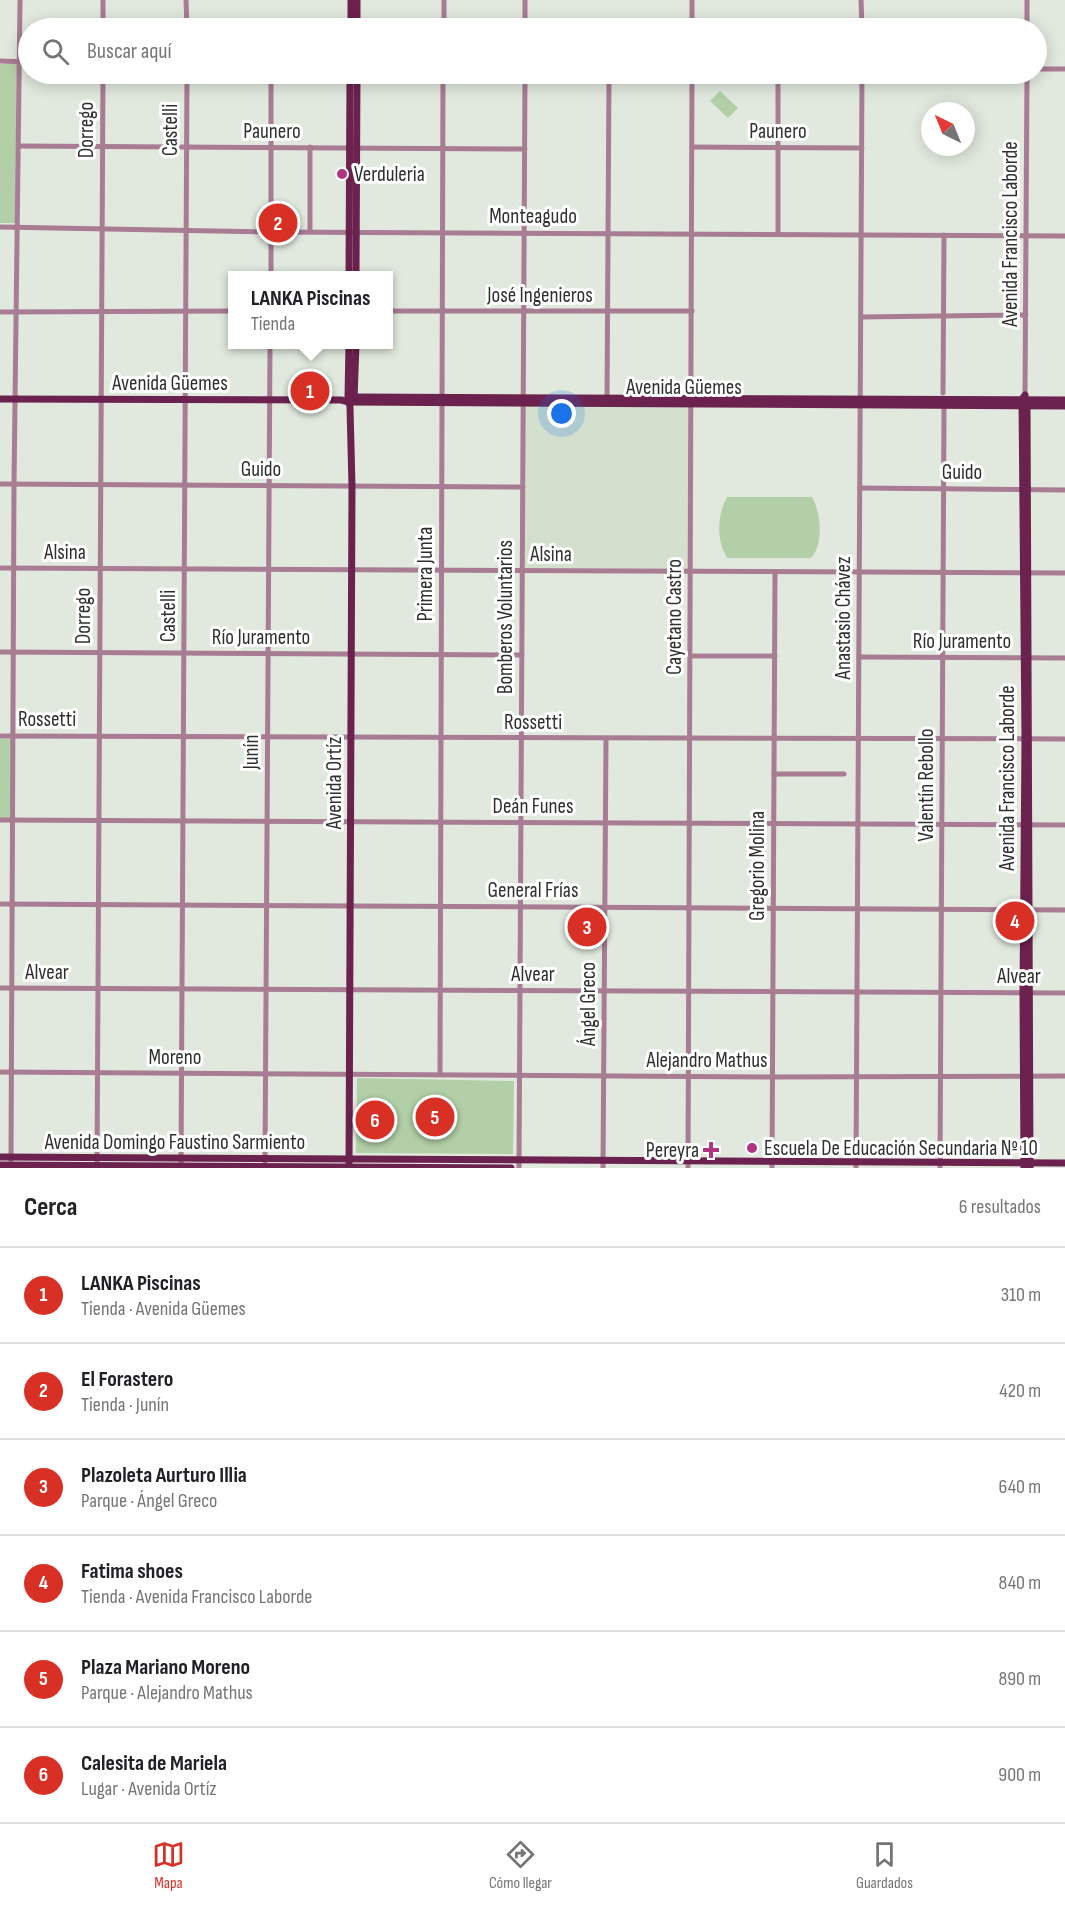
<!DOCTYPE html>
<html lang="es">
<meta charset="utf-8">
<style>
body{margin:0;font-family:"Sofia Sans Condensed",sans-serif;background:#f2f2f2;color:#202124}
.compass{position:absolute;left:921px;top:102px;width:54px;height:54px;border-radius:50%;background:#fff;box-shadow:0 3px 15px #0003;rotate:317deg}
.you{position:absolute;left:562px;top:414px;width:21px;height:21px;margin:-15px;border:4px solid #fff;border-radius:50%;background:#1a73e8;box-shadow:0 0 0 9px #1a73e833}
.badge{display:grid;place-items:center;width:39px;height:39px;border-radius:50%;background:#d93025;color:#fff;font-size:20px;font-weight:700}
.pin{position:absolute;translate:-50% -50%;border:3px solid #fff;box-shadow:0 2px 6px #0006}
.popup{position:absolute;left:228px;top:271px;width:165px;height:78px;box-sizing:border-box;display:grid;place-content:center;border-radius:0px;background:#fff;filter:drop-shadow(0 2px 4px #0005);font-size:20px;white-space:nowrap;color:#757577}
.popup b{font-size:22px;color:#202124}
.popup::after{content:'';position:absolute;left:50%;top:100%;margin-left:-12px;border:12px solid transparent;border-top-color:#fff}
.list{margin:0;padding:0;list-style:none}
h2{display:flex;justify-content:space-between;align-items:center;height:78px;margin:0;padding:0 24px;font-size:26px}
h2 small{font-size:20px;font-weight:400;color:#757577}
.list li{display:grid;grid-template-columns:39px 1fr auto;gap:18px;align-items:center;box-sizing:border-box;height:96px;padding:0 24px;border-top:2px solid #e0e0e0}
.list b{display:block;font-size:22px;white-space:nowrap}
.list p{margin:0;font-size:20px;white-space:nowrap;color:#757577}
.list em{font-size:20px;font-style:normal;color:#757577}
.icon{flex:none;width:33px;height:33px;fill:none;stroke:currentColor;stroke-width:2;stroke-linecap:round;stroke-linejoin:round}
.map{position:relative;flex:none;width:1065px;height:1168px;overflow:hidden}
.search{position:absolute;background:#fff;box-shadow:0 3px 15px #0003;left:18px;right:18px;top:18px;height:66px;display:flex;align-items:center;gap:15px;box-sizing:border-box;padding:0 21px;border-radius:33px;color:#757577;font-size:22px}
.sheet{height:654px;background:#fff}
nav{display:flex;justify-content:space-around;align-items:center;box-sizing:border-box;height:84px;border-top:2px solid #e0e0e0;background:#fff;font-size:16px;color:#757577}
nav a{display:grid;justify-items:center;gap:3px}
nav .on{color:#d93025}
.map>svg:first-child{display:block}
.built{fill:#d3e0ce}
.green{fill:#b2cfa7}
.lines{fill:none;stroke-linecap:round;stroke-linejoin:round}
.minor{stroke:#a87c93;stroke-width:5}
.major{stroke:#6c224f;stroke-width:7}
.poi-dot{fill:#b13382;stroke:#fff;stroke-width:2}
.labels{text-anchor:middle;stroke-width:6;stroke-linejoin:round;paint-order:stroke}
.street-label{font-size:21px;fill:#2d302c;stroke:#fff}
.poi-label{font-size:21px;fill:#2d302c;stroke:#fff;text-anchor:start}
</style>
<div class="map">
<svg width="1065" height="1168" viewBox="0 0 1065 1168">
<rect width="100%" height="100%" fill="#e1e9de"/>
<polygon class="built" points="526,406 689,406 689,569 525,568"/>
<g class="green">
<polygon points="0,64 17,64 15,223 0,223"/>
<polygon points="720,91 738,108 728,118 710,101"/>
<path d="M727,497H812C821,513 824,544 811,558H727C716,539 717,516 727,497Z"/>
<rect x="0" y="739" width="12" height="80"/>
<polygon points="357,1078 514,1081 513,1154 356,1153"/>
</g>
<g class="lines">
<g class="minor">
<polyline points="186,0 187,28"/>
<polyline points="692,0 692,28"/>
<polyline points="861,0 862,28"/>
<polyline points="103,28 103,0"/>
<polyline points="444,28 444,0"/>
<polyline points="525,28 525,0"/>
<polyline points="1027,28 1027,0"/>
<polyline points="0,61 28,62"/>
<polyline points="1036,69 1065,69"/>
<polyline points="778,74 778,234"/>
<polyline points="19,146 525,149"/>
<polyline points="693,147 862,148"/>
<polyline points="0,227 271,232 1065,236"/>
<polyline points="310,231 310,147"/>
<polyline points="271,276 271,74"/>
<polyline points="388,311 692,311"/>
<polyline points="0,312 232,311"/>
<polyline points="861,317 1026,315"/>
<polyline points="943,393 944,235"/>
<polyline points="1025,395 1027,74"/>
<polyline points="607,402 609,74"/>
<polyline points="0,484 523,487"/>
<polyline points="860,488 1065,490"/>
<polyline points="0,568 1065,573"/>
<polyline points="0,652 522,655"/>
<polyline points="691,656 775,656"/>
<polyline points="859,657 1065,658"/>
<polyline points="0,736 1065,739"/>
<polyline points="774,774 844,774"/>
<polyline points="0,820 1065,825"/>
<polyline points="0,904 1065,910"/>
<polyline points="0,988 1065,993"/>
<polyline points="0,1072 773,1077 1065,1076"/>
<polyline points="440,1074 443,74"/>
<polyline points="11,1160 14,484 20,0"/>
<polyline points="265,1162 270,344"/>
<polyline points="97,1168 103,74"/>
<polyline points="181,1168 187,74"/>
<polyline points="519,1168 525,74"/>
<polyline points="603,1168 606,739"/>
<polyline points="688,1168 692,74"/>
<polyline points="772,1168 775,572"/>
<polyline points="856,1168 862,74"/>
<polyline points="940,1168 944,409"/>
</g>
<g class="major">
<polyline points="351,28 351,0"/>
<polyline points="357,28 357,0"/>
<polyline points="349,276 350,74"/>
<polyline points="356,276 357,74"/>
<polyline points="349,344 348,397 350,407 352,486 349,1168"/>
<polyline points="354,397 1065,400"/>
<polyline points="0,399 341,400 349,402 1065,406"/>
<polyline points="354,400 356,344"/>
<polyline points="1027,403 1030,1168"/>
<polyline points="0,1157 1065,1163"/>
<polyline points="0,1165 511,1168"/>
<polyline points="1024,1168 1023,993 1025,739 1022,399 1025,395"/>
</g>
</g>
<g class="poi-dot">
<circle cx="342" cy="174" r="6"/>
<circle cx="752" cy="1148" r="6"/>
<path d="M708 1141h6v6h6v6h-6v6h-6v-6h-6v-6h6z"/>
</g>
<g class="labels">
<g class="street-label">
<text transform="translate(86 130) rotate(-90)" y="7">Dorrego</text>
<text transform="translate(170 130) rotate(-90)" y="7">Castelli</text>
<text x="272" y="138">Paunero</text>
<text x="778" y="138">Paunero</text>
<text x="533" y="223">Monteagudo</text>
<text transform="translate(1010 234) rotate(-90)" y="7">Avenida Francisco Laborde</text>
<text x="540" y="302">José Ingenieros</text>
<text x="170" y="390">Avenida Güemes</text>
<text x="684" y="394">Avenida Güemes</text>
<text x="261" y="476">Guido</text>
<text x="962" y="479">Guido</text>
<text x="65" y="559">Alsina</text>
<text x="551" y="561">Alsina</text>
<text transform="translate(425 574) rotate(-90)" y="7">Primera Junta</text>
<text transform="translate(83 616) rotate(-90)" y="7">Dorrego</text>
<text transform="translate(168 616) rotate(-90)" y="7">Castelli</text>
<text transform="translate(505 617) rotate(-90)" y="7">Bomberos Voluntarios</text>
<text transform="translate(674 617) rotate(-90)" y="7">Cayetano Castro</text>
<text transform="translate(843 618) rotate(-90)" y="7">Anastasio Chávez</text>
<text x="261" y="644">Río Juramento</text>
<text x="962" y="648">Río Juramento</text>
<text x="47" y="726">Rossetti</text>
<text x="533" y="729">Rossetti</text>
<text transform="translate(251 752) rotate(-90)" y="7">Junín</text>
<text transform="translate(1007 778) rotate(-90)" y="7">Avenida Francisco Laborde</text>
<text transform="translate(334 783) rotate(-90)" y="7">Avenida Ortíz</text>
<text transform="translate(926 785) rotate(-90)" y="7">Valentín Rebollo</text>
<text x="533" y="813">Deán Funes</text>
<text transform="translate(757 866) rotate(-90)" y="7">Gregorio Molina</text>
<text x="533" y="897">General Frías</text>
<text x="47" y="979">Alvear</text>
<text x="533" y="981">Alvear</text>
<text x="1019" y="983">Alvear</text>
<text transform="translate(588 1004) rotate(-90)" y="7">Ángel Greco</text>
<text x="175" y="1064">Moreno</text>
<text x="707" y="1067">Alejandro Mathus</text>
<text x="175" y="1149">Avenida Domingo Faustino Sarmiento</text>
</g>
<g class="poi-label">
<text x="354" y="181">Verduleria</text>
<text x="764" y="1155">Escuela De Educación Secundaria Nº 10</text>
<text x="699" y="1157" text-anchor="end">Pereyra</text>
</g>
</g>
</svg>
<svg class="compass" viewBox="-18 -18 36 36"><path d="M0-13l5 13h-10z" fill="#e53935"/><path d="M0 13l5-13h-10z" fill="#757577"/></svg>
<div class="you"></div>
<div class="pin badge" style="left:310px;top:391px">1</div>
<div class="popup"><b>LANKA Piscinas</b>Tienda</div>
<div class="pin badge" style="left:278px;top:223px">2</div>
<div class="pin badge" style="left:587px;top:927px">3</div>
<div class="pin badge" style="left:1015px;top:921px">4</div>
<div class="pin badge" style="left:435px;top:1117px">5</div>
<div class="pin badge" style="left:375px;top:1120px">6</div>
<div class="search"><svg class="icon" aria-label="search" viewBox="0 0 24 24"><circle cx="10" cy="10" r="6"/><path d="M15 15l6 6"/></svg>Buscar aquí</div>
</div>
<section class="sheet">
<h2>Cerca<small>6 resultados</small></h2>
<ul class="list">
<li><span class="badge">1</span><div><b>LANKA Piscinas</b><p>Tienda · Avenida Güemes</p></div><em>310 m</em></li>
<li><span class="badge">2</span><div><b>El Forastero</b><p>Tienda · Junín</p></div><em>420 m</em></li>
<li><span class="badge">3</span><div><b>Plazoleta Aurturo Illia</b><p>Parque · Ángel Greco</p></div><em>640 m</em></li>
<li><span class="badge">4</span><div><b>Fatima shoes</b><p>Tienda · Avenida Francisco Laborde</p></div><em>840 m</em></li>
<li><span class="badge">5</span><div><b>Plaza Mariano Moreno</b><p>Parque · Alejandro Mathus</p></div><em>890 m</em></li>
<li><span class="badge">6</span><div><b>Calesita de Mariela</b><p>Lugar · Avenida Ortíz</p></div><em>900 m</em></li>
</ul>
</section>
<nav>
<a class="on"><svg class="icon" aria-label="map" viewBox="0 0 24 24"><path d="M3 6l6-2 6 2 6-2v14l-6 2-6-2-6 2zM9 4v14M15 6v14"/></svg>Mapa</a>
<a><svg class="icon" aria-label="directions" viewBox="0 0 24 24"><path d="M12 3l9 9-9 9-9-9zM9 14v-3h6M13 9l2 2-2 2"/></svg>Cómo llegar</a>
<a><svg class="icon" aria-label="saved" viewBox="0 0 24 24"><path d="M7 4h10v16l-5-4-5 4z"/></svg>Guardados</a>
</nav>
